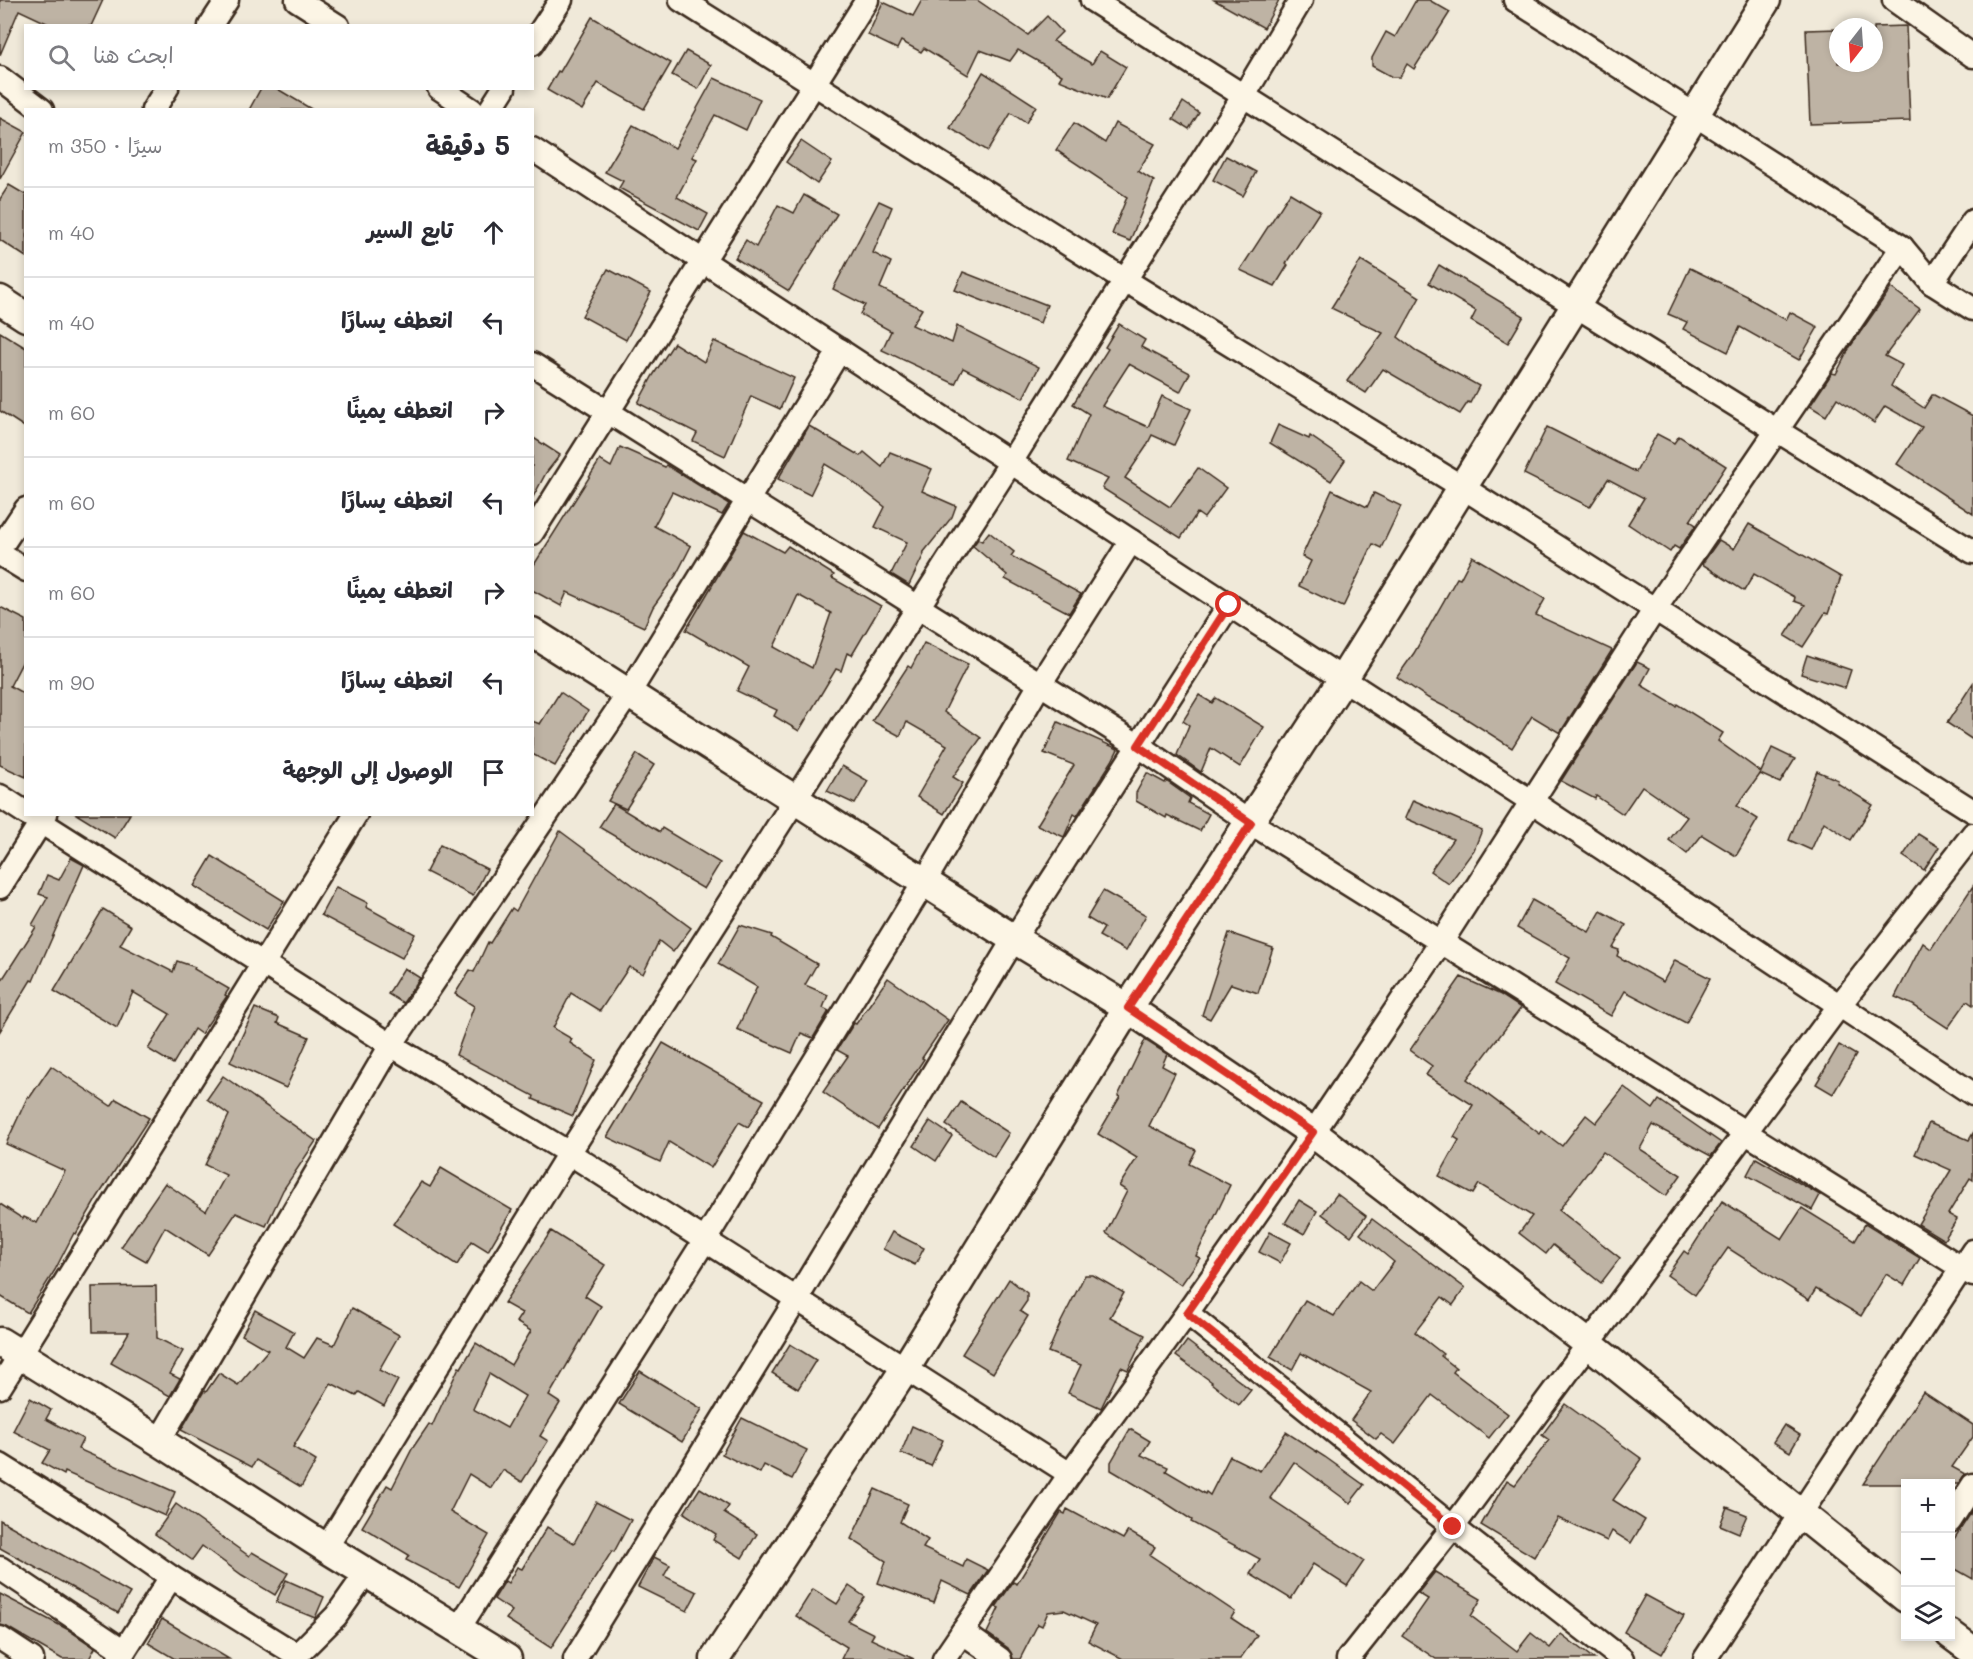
<!DOCTYPE html>
<html lang="ar">
<meta charset="utf-8">
<style>
body{margin:0;font-family:Mali,"Playpen Sans Arabic",sans-serif;background:#f2f2f3;color:#2b2b33;direction:rtl}
.controls{position:absolute;right:18px;bottom:18px;display:grid;overflow:hidden;border-radius:0px;box-shadow:0 3px 9px #0003}
.controls button{width:54px;height:54px;display:grid;place-items:center;padding:0;border:0;border-bottom:2px solid #e1e1e2;background:#fff;color:#2b2b33;font:30px sans-serif}
.compass{position:absolute;left:1829px;top:18px;width:54px;height:54px;border-radius:50%;background:#fff;box-shadow:0 3px 9px #0003;rotate:197deg}
.stop{position:absolute;width:18px;height:18px;margin:-14px;border:4px solid #d93025;border-radius:50%;background:#fff}
.stop.end{background:#d93025;border-color:#fff;box-shadow:0 2px 6px #0008}
.list{margin:0;padding:0;list-style:none}
h2{display:flex;justify-content:space-between;align-items:center;height:78px;margin:0;padding:0 24px;font-size:26px}
h2 small{font-size:20px;font-weight:400;color:#7c7c81}
.list li{display:grid;grid-template-columns:39px 1fr auto;gap:18px;align-items:center;box-sizing:border-box;height:90px;padding:0 24px;border-top:2px solid #e1e1e2}
.list b{display:block;font-size:22px;white-space:nowrap}
.list em{font-size:20px;font-style:normal;color:#7c7c81}
.icon{flex:none;width:33px;height:33px;fill:none;stroke:currentColor;stroke-width:2;stroke-linecap:round;stroke-linejoin:round}
.map{position:relative;flex:none;width:1973px;height:1659px;overflow:hidden;direction:ltr}
.search{position:absolute;background:#fff;box-shadow:0 3px 9px #0003;left:24px;top:24px;width:510px;height:66px;display:flex;align-items:center;gap:15px;box-sizing:border-box;padding:0 21px;border-radius:0px;color:#7c7c81;font-size:22px}
.panel{position:absolute;background:#fff;box-shadow:0 3px 9px #0003;left:24px;top:108px;width:510px;height:708px;border-radius:0px;direction:rtl}
.map>svg:first-child{display:block}
.building{fill:#beb3a4;stroke:#3b2a1e;stroke-width:1.5;fill-rule:evenodd}
.lines{fill:none;stroke-linecap:round;stroke-linejoin:round}
.minor-casing{stroke:#3b2a1e;stroke-width:27}
.tertiary-casing{stroke:#3b2a1e;stroke-width:33}
.minor{stroke:#fcf5e5;stroke-width:22}
.tertiary{stroke:#fcf5e5;stroke-width:28}
.route{stroke:#d93025;stroke-width:8}
</style>
<div class="map">
<svg width="1973" height="1659" viewBox="0 0 1973 1659">
<rect width="100%" height="100%" fill="#f0e9d9"/>
<filter id="ink" filterUnits="userSpaceOnUse"><feTurbulence type="fractalNoise" baseFrequency=".0167" numOctaves="2"/><feDisplacementMap in="SourceGraphic" scale="12" xChannelSelector="R" yChannelSelector="G"/><feConvolveMatrix kernelMatrix="1 2 1 2 8 2 1 2 1" color-interpolation-filters="sRGB"/></filter>
<g filter="url(#ink)">
<g class="building">
<polygon points="0,0 103,0 91,26 53,26 19,10 0,55"/>
<polygon points="922,0 977,0 1028,35 1047,16 1062,32 1053,41 1092,64 1100,51 1126,67 1107,99 1059,80 1062,75 1018,50 1010,61 980,50 968,75 924,48 921,52 901,41 897,49 868,35 883,2 913,16"/>
<polygon points="1214,0 1279,0 1264,28"/>
<polygon points="1416,0 1429,0 1450,12 1414,69 1407,64 1400,77 1392,77 1372,66 1372,58 1386,32 1395,37"/>
<polygon points="592,17 671,63 644,109 598,83 582,110 547,90 558,71 560,72"/>
<polygon points="1906,26 1910,121 1810,124 1806,30 1838,29 1838,63 1874,63 1874,27"/>
<polygon points="686,51 711,65 698,89 672,75"/>
<polygon points="983,72 1036,106 1026,123 1011,113 988,151 950,128"/>
<polygon points="714,78 760,99 746,130 715,115 692,157 697,159 677,197 708,214 699,231 619,188 623,181 605,172 633,125 675,148"/>
<polygon points="261,88 276,88 313,110 249,110"/>
<polygon points="1183,102 1199,113 1189,129 1173,119"/>
<polygon points="0,118 26,132 0,179"/>
<polygon points="1074,123 1105,143 1115,123 1155,144 1138,171 1154,181 1130,241 1112,234 1127,197 1056,150"/>
<polygon points="801,141 832,162 817,184 786,162"/>
<polygon points="1226,156 1256,172 1243,196 1213,180"/>
<polygon points="9,185 26,195 26,257 0,240 0,199"/>
<polygon points="1290,193 1320,211 1286,263 1288,265 1275,286 1240,270"/>
<polygon points="804,195 837,214 789,291 735,258 746,240 756,247 778,205 794,213"/>
<polygon points="879,201 892,207 873,253 891,262 880,288 922,309 912,325 952,343 957,326 1039,367 1023,398 963,368 955,384 882,350 891,331 860,314 865,305 833,289"/>
<polygon points="1361,260 1420,297 1398,337 1418,352 1479,386 1470,403 1468,402 1460,414 1383,369 1366,393 1347,381 1383,333 1331,308"/>
<polygon points="1439,265 1524,316 1508,343 1471,321 1476,311 1429,283"/>
<polygon points="1690,268 1749,297 1748,298 1786,320 1790,312 1818,327 1799,360 1740,327 1728,352 1683,329 1687,322 1668,314"/>
<polygon points="608,269 651,292 626,340 582,316"/>
<polygon points="963,272 1047,305 1040,323 955,290"/>
<polygon points="1891,288 1920,309 1885,356 1902,365 1891,386 1924,408 1932,395 1934,395 1973,416 1973,514 1897,464 1922,427 1885,406 1874,423 1837,398 1826,416 1810,406 1832,373 1836,374 1850,347"/>
<polygon points="1119,324 1145,340 1141,347 1190,373 1180,392 1129,364 1102,406 1148,427 1162,396 1191,409 1174,445 1152,435 1146,447 1125,478 1170,507 1198,468 1226,488 1204,518 1197,513 1181,538 1102,488 1108,479 1068,461 1089,414 1073,404 1108,349 1105,347"/>
<polygon points="0,332 26,348 26,428 0,411"/>
<polygon points="714,341 794,378 780,409 751,396 725,456 693,441 697,433 638,403 652,377 674,343 704,362"/>
<polygon points="1278,425 1309,439 1310,436 1345,460 1331,481 1270,443"/>
<polygon points="809,426 860,456 864,452 882,467 890,452 932,469 922,491 956,506 952,517 923,553 924,554 909,585 891,574 907,542 875,527 885,507 845,476 825,464 810,495 778,479"/>
<polygon points="1547,427 1636,472 1657,434 1674,443 1679,436 1726,466 1690,521 1696,525 1679,549 1674,546 1670,552 1628,524 1644,498 1608,479 1590,507 1524,474"/>
<polygon points="532,437 560,455 546,473 532,499"/>
<polygon points="620,447 665,467 666,465 729,504 722,515 672,492 654,526 691,546 676,575 653,607 644,627 567,592 561,606 532,590 532,568 600,460 611,467"/>
<polygon points="1332,490 1367,507 1374,493 1401,506 1381,548 1373,544 1343,607 1299,586 1311,561 1302,556"/>
<polygon points="1749,524 1841,577 1828,614 1825,613 1803,647 1785,636 1805,605 1794,601 1795,597 1754,574 1744,591 1702,564 1719,540 1734,549"/>
<path d="M744,531L783,552L788,546L834,575L832,578L881,606L852,655L847,653L841,671L836,669L799,731L774,716L777,710L737,691L749,667L686,630ZM798,595L831,613L812,668L774,647Z"/>
<polygon points="989,532 1014,552 1011,556 1081,594 1069,613 1005,579 1007,575 973,546 978,539 982,541"/>
<polygon points="1472,556 1545,599 1536,615 1612,650 1560,733 1532,716 1512,748 1459,714 1428,698 1397,677 1414,653 1457,578 1460,579"/>
<polygon points="0,607 26,620 26,655 10,686 26,695 26,777 0,765"/>
<polygon points="924,643 968,664 944,712 981,738 953,777 963,783 944,814 917,797 947,745 907,722 900,736 872,721 908,666 911,668"/>
<polygon points="1807,655 1851,670 1845,688 1801,674"/>
<polygon points="1637,662 1650,668 1641,685 1676,706 1677,704 1723,733 1718,741 1761,772 1772,748 1795,759 1780,783 1760,774 1761,773 1737,806 1758,819 1736,856 1702,835 1687,854 1669,840 1687,817 1642,786 1623,814 1596,796 1595,799 1561,781"/>
<polygon points="1973,683 1973,740 1947,723"/>
<polygon points="560,692 588,711 555,766 532,754 532,721 540,724"/>
<polygon points="1199,695 1212,703 1216,698 1264,727 1240,767 1211,748 1201,772 1177,755 1189,725 1183,721"/>
<polygon points="1058,722 1118,749 1112,761 1077,816 1074,814 1064,837 1037,825 1074,765 1044,753"/>
<polygon points="637,754 654,765 626,809 608,801"/>
<polygon points="842,766 868,781 855,804 827,791"/>
<polygon points="1817,771 1838,780 1837,783 1873,805 1851,840 1824,822 1811,850 1789,840"/>
<polygon points="1147,773 1165,783 1166,781 1190,798 1188,803 1209,814 1200,831 1167,815 1166,818 1136,801 1136,793"/>
<polygon points="1413,800 1482,830 1474,850 1449,884 1430,871 1453,839 1405,818"/>
<polygon points="614,804 660,832 662,828 720,863 704,889 599,827"/>
<polygon points="76,814 130,814 115,838"/>
<polygon points="560,831 691,928 673,952 659,941 643,974 629,967 600,1011 571,993 553,1028 572,1039 570,1043 596,1060 573,1116 533,1099 534,1096 456,1055 474,1006 455,994 470,970 474,972 488,942 490,943 512,908 516,911"/>
<polygon points="1918,834 1939,847 1924,870 1903,856"/>
<polygon points="440,845 487,869 473,896 426,872"/>
<polygon points="212,856 284,901 266,930 194,886"/>
<polygon points="71,858 84,865 33,981 31,980 0,1031 0,983 36,927 32,925 48,897 39,894 47,875 59,880"/>
<polygon points="1973,886 1973,1005 1967,1001 1948,1028 1913,1005 1895,997 1923,943 1931,949"/>
<polygon points="336,887 368,903 366,907 415,934 402,958 321,915"/>
<polygon points="1103,891 1146,915 1126,951 1099,936 1104,928 1087,918"/>
<polygon points="1532,900 1589,932 1601,911 1626,925 1613,948 1619,950 1617,956 1663,982 1675,960 1710,978 1686,1023 1625,991 1611,1016 1555,984 1570,958 1517,928"/>
<polygon points="103,909 131,926 120,945 173,972 177,961 195,967 194,969 229,989 225,995 227,996 201,1034 194,1029 173,1064 148,1049 170,1014 133,992 117,1028 54,991"/>
<polygon points="740,925 772,935 771,937 817,964 805,985 828,995 823,1008 829,1011 813,1038 801,1033 792,1053 737,1029 757,987 718,964"/>
<polygon points="1229,933 1273,948 1258,993 1231,984 1210,1019 1202,1015"/>
<polygon points="404,968 420,978 403,1003 388,994"/>
<polygon points="1461,977 1501,995 1521,1008 1467,1079 1540,1134 1542,1131 1562,1146 1586,1115 1596,1123 1624,1087 1653,1109 1659,1100 1721,1143 1711,1156 1653,1125 1640,1149 1681,1175 1666,1196 1603,1152 1559,1210 1620,1258 1601,1283 1553,1245 1546,1254 1519,1233 1532,1216 1479,1184 1473,1194 1439,1176 1459,1140 1454,1137 1473,1105 1426,1075 1432,1066 1410,1050"/>
<polygon points="888,978 948,1020 922,1058 924,1059 878,1129 823,1092 848,1056 837,1050 854,1023 856,1024"/>
<polygon points="255,1008 279,1018 277,1023 309,1037 286,1088 230,1062"/>
<polygon points="1145,1040 1167,1054 1162,1066 1175,1073 1149,1126 1196,1150 1189,1164 1230,1185 1196,1256 1200,1258 1181,1285 1106,1233 1127,1191 1119,1186 1137,1158 1098,1134 1120,1097 1118,1096"/>
<polygon points="663,1043 764,1100 748,1127 739,1122 711,1168 669,1142 660,1162 607,1137"/>
<polygon points="1839,1045 1856,1055 1833,1094 1816,1084"/>
<polygon points="51,1066 111,1106 116,1099 149,1118 97,1198 76,1234 74,1233 55,1270 28,1313 0,1296 0,1204 23,1219 24,1217 37,1223 65,1171 6,1144 28,1096 30,1097"/>
<polygon points="223,1076 316,1141 283,1190 266,1226 236,1213 208,1255 165,1227 146,1261 121,1247 165,1183 206,1211 226,1175 205,1165 229,1115 207,1099"/>
<polygon points="961,1102 1009,1133 994,1157 946,1125"/>
<polygon points="930,1121 952,1136 936,1161 914,1146"/>
<polygon points="1929,1123 1969,1140 1973,1133 1973,1180 1970,1178 1948,1214 1957,1219 1944,1240 1918,1224 1951,1170 1915,1154"/>
<polygon points="1756,1158 1820,1195 1812,1210 1747,1175"/>
<polygon points="441,1168 512,1210 488,1251 472,1241 457,1265 393,1224 421,1182 430,1187"/>
<polygon points="1337,1194 1366,1216 1351,1236 1322,1214"/>
<polygon points="1299,1200 1317,1211 1304,1234 1285,1223"/>
<polygon points="1722,1201 1782,1239 1802,1208 1855,1241 1865,1224 1920,1258 1904,1285 1886,1274 1861,1316 1816,1289 1809,1300 1728,1248 1695,1295 1667,1275 1684,1251 1688,1254"/>
<polygon points="1372,1219 1465,1288 1453,1305 1442,1297 1415,1332 1443,1354 1441,1356 1456,1368 1453,1372 1508,1414 1489,1438 1432,1395 1395,1444 1381,1434 1376,1439 1351,1420 1371,1392 1301,1353 1292,1370 1270,1357 1305,1300 1334,1316 1359,1281 1372,1291 1394,1262 1360,1234"/>
<path d="M551,1231L605,1265L585,1296L601,1306L549,1396L560,1403L540,1436L548,1441L522,1482L503,1470L491,1488L469,1474L450,1512L489,1535L459,1587L406,1560L409,1555L362,1527L387,1485L392,1488L412,1449L429,1424L432,1426L459,1367L461,1368L476,1343L511,1365L531,1331L516,1322L522,1313L504,1303ZM489,1374L525,1396L507,1428L473,1409Z"/>
<polygon points="892,1232 924,1248 915,1265 883,1249"/>
<polygon points="1270,1232 1291,1243 1280,1263 1259,1252"/>
<polygon points="1085,1275 1093,1275 1124,1293 1110,1317 1145,1335 1128,1370 1121,1367 1101,1408 1068,1393 1081,1365 1048,1352 1061,1322"/>
<polygon points="1009,1279 1027,1293 1027,1301 1020,1311 1028,1316 993,1373 962,1354"/>
<polygon points="156,1286 157,1338 183,1351 170,1374 180,1379 170,1396 111,1363 129,1332 93,1332 92,1287"/>
<polygon points="352,1308 399,1335 379,1370 398,1380 384,1406 359,1392 356,1396 331,1383 293,1447 316,1461 301,1487 256,1460 252,1467 181,1430 204,1391 206,1392 219,1373 238,1385 268,1350 242,1335 255,1310 294,1332 286,1347 304,1358 317,1338 334,1345"/>
<polygon points="1187,1341 1251,1390 1239,1405 1211,1383 1212,1382 1176,1356"/>
<polygon points="790,1344 816,1360 798,1389 772,1373"/>
<polygon points="640,1371 702,1409 682,1442 619,1404"/>
<polygon points="1923,1392 1973,1425 1973,1437 1952,1467 1965,1474 1958,1484 1863,1484"/>
<polygon points="30,1398 51,1410 46,1419 83,1439 78,1449 175,1492 165,1516 65,1472 64,1475 42,1463 50,1450 13,1431"/>
<polygon points="1565,1404 1642,1459 1613,1500 1645,1520 1631,1543 1612,1531 1607,1541 1558,1518 1534,1557 1481,1525 1507,1480 1515,1485 1549,1440 1542,1435"/>
<polygon points="742,1418 807,1450 792,1479 764,1465 760,1473 722,1454"/>
<polygon points="1784,1425 1800,1435 1790,1452 1773,1442"/>
<polygon points="912,1426 943,1440 931,1466 901,1453"/>
<polygon points="1130,1429 1150,1441 1141,1455 1168,1467 1166,1471 1205,1494 1206,1492 1210,1495 1230,1456 1260,1471 1286,1432 1325,1457 1364,1485 1350,1503 1294,1462 1270,1498 1364,1561 1347,1586 1313,1564 1291,1599 1250,1574 1260,1559 1191,1522 1192,1520 1155,1496 1111,1470 1111,1462"/>
<polygon points="700,1488 729,1506 724,1513 757,1534 742,1558 713,1540 716,1534 684,1513"/>
<polygon points="875,1489 908,1504 900,1522 928,1540 923,1548 963,1567 966,1559 988,1570 971,1595 942,1581 934,1603 878,1583 886,1561 851,1539"/>
<polygon points="596,1502 631,1520 614,1552 612,1551 551,1648 506,1619 512,1611 494,1599 505,1581 508,1583 517,1567 522,1569 547,1527 574,1543"/>
<polygon points="176,1504 249,1556 252,1552 288,1573 275,1595 242,1575 202,1546 192,1560 155,1534"/>
<polygon points="1727,1507 1747,1515 1739,1533 1720,1525"/>
<polygon points="1067,1509 1123,1539 1128,1531 1155,1547 1150,1555 1235,1612 1231,1618 1257,1635 1240,1659 1123,1659 1088,1641 1096,1625 1064,1610 1048,1612 1042,1626 1038,1624 1020,1659 1013,1659 1008,1648 987,1633 999,1608 996,1607 1013,1582 1017,1584 1061,1512 1065,1514"/>
<polygon points="1973,1510 1973,1579 1950,1566 1950,1545"/>
<polygon points="0,1520 130,1593 118,1613 0,1548"/>
<polygon points="654,1557 670,1565 664,1576 697,1592 687,1611 638,1587"/>
<polygon points="1435,1572 1481,1599 1471,1616 1517,1651 1531,1633 1550,1648 1561,1634 1594,1659 1436,1659 1402,1636 1428,1599 1418,1593"/>
<polygon points="286,1580 324,1597 315,1618 276,1602"/>
<polygon points="849,1586 865,1597 848,1621 874,1634 871,1639 914,1659 841,1659 847,1647 796,1616 813,1589 837,1604"/>
<polygon points="0,1594 67,1629 95,1648 89,1659 62,1659 7,1627 0,1625"/>
<polygon points="1645,1595 1684,1616 1662,1654 1624,1632"/>
<polygon points="162,1619 229,1659 175,1659 148,1643"/>
</g>
<g class="lines">
<defs>
<g id="minor">
<polyline points="297,0 338,26"/>
<polyline points="681,0 1125,280 1462,487 1973,811"/>
<polyline points="1092,0 1576,306 1973,552"/>
<polyline points="1515,0 1902,247 1932,283 1973,309"/>
<polyline points="1894,0 1973,56"/>
<polyline points="210,26 227,0"/>
<polyline points="532,44 561,0"/>
<polyline points="0,78 42,110"/>
<polyline points="439,88 472,110"/>
<polyline points="153,110 167,88"/>
<polyline points="490,110 504,88"/>
<polyline points="532,149 1229,605 1531,801 1973,1094"/>
<polyline points="1932,283 1973,221"/>
<polyline points="532,364 1139,746 1251,823 1973,1275"/>
<polyline points="532,533 867,0"/>
<polyline points="0,548 26,509"/>
<polyline points="0,554 26,570"/>
<polyline points="0,796 26,813"/>
<polyline points="28,814 391,1045 569,1153 1070,1474"/>
<polyline points="0,887 46,814"/>
<polyline points="1187,1313 1453,1527 1622,1659"/>
<polyline points="0,1387 356,814"/>
<polyline points="159,1441 391,1045 629,693 840,350"/>
<polyline points="0,1465 98,1526 171,1577"/>
<polyline points="1950,1521 1973,1485"/>
<polyline points="326,1548 569,1153 1011,462 1125,280 1243,97 1301,0"/>
<polyline points="0,1568 124,1651"/>
<polyline points="459,1628 705,1240 925,881 1040,684 1131,541"/>
<polyline points="962,1632 1000,1659"/>
<polyline points="0,1638 32,1659"/>
<polyline points="119,1659 171,1577 297,1655 336,1616 367,1572"/>
<polyline points="575,1659 796,1300 1014,939 1229,605"/>
<polyline points="944,1659 1070,1474 1187,1313 1313,1133 1442,941 1655,609 1902,247"/>
<polyline points="1348,1659 1453,1527 1839,1006 1973,834"/>
<polyline points="1705,1659 1973,1251"/>
</g>
<g id="tertiary">
<polyline points="0,300 26,317"/>
<polyline points="532,632 1014,939 1128,1008 1313,1133 1590,1345 1906,1598"/>
<polyline points="0,1342 159,1441 326,1548 507,1659"/>
<polyline points="1950,1634 1973,1651"/>
<polyline points="715,1659 905,1369 1128,1008 1343,679 1766,0"/>
</g>
</defs>
<use href="#minor" class="minor-casing"/>
<use href="#tertiary" class="tertiary-casing"/>
<use href="#minor" class="minor"/>
<use href="#tertiary" class="tertiary"/>
</g>
</g>
<g class="lines" filter="url(#ink)">
<polyline class="route" points="1229,605 1138,746 1251,823 1128,1008 1313,1132 1187,1313 1453,1527"/>
</g>
</svg>
<div class="controls">
<button>+</button>
<button>−</button>
<button><svg class="icon" aria-label="layers" viewBox="0 0 24 24"><path d="M12 4l9 5-9 5-9-5zM3 14l9 5 9-5"/></svg></button>
</div>
<svg class="compass" viewBox="-18 -18 36 36"><path d="M0-13l5 13h-10z" fill="#e53935"/><path d="M0 13l5-13h-10z" fill="#7c7c81"/></svg>
<div class="stop" style="left:1229px;top:605px"></div>
<div class="stop end" style="left:1453px;top:1527px"></div>
<div class="search"><svg class="icon" aria-label="search" viewBox="0 0 24 24"><circle cx="10" cy="10" r="6"/><path d="M15 15l6 6"/></svg>ابحث هنا</div>
<section class="panel">
<h2>5 دقيقة<small>سيرًا · 350 m</small></h2>
<ul class="list">
<li><svg class="icon" aria-label="ahead" viewBox="0 0 24 24"><path d="M12 20V5M6 11l6-6 6 6"/></svg><div><b>تابع السير</b></div><em>40 m</em></li>
<li><svg class="icon" aria-label="left" viewBox="0 0 24 24"><path d="M17 20v-9H6M10 6l-5 5 5 5"/></svg><div><b>انعطف يسارًا</b></div><em>40 m</em></li>
<li><svg class="icon" aria-label="right" viewBox="0 0 24 24"><path d="M7 20v-9h11M14 6l5 5-5 5"/></svg><div><b>انعطف يمينًا</b></div><em>60 m</em></li>
<li><svg class="icon" aria-label="left" viewBox="0 0 24 24"><path d="M17 20v-9H6M10 6l-5 5 5 5"/></svg><div><b>انعطف يسارًا</b></div><em>60 m</em></li>
<li><svg class="icon" aria-label="right" viewBox="0 0 24 24"><path d="M7 20v-9h11M14 6l5 5-5 5"/></svg><div><b>انعطف يمينًا</b></div><em>60 m</em></li>
<li><svg class="icon" aria-label="left" viewBox="0 0 24 24"><path d="M17 20v-9H6M10 6l-5 5 5 5"/></svg><div><b>انعطف يسارًا</b></div><em>90 m</em></li>
<li><svg class="icon" aria-label="arrive" viewBox="0 0 24 24"><path d="M6 21V4h12l-3 4 3 4H6"/></svg><div><b>الوصول إلى الوجهة</b></div></li>
</ul>
</section>
</div>
